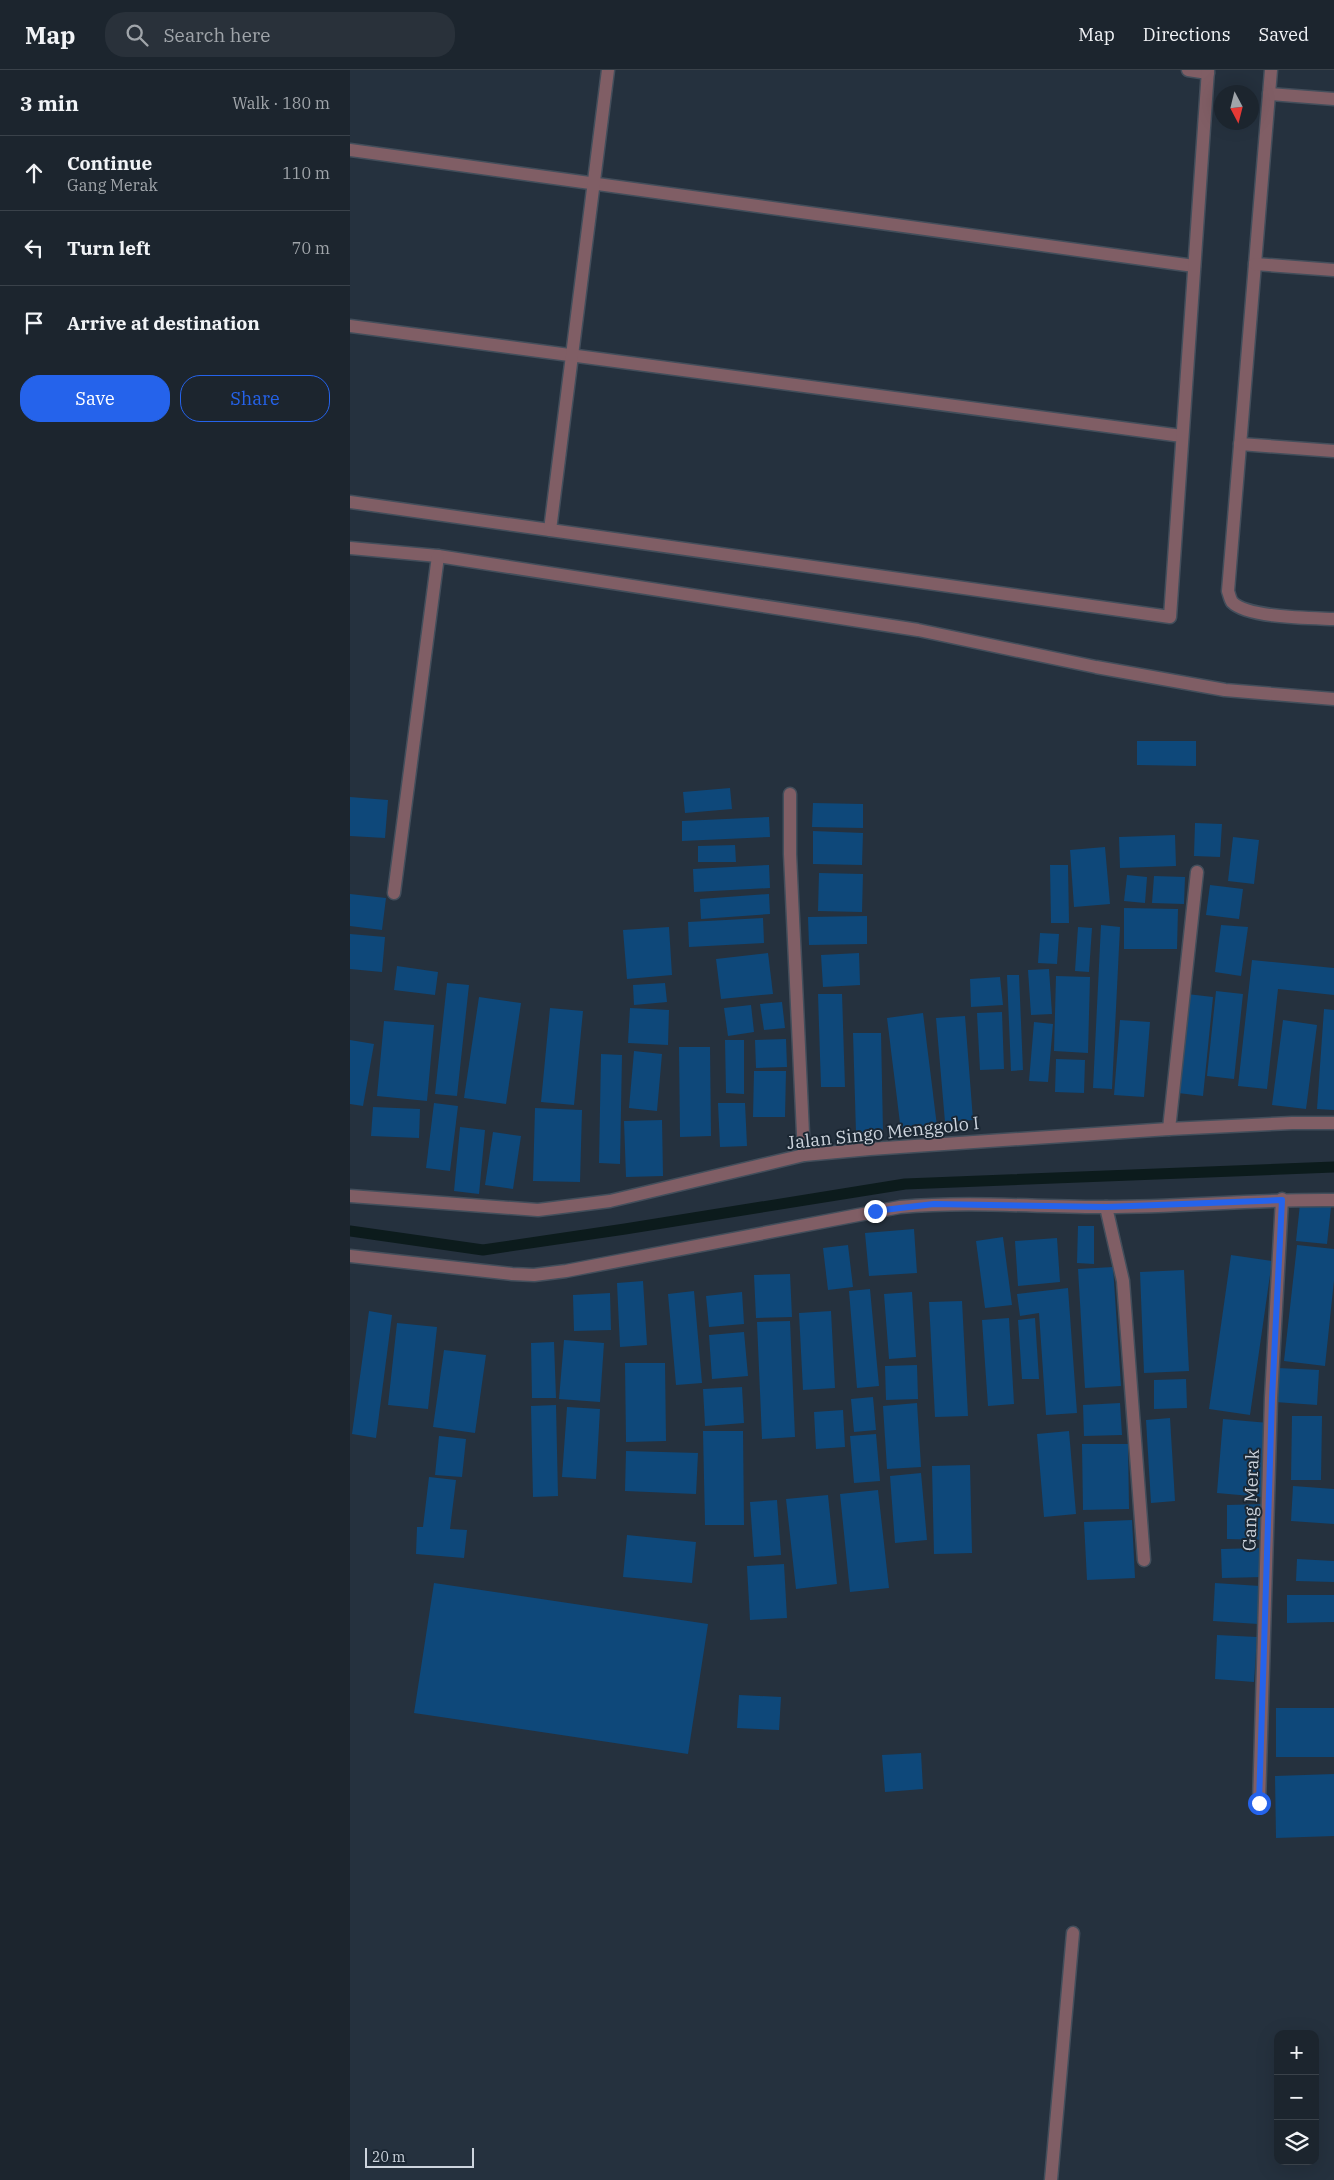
<!DOCTYPE html>
<meta charset="utf-8">
<style>
body{margin:0;font-family:"IBM Plex Serif",serif;background:#29313a;color:#f1f3f6}
.controls{position:absolute;right:15px;bottom:15px;display:grid;overflow:hidden;border-radius:10px;box-shadow:0 5px 20px #0002}
.controls button{width:45px;height:45px;display:grid;place-items:center;padding:0;border:0;border-bottom:1px solid #3a424a;background:#1c252e;color:#f1f3f6;font:25px sans-serif}
.compass{position:absolute;left:864px;top:15px;width:45px;height:45px;border-radius:50%;background:#1c252e;box-shadow:0 5px 20px #0002;rotate:173deg}
.scale{position:absolute;left:15px;bottom:12px;width:109px;box-sizing:border-box;padding-left:5px;border:2px solid #cdd4dd;border-top:0;font-size:14px;line-height:18px;white-space:nowrap;color:#cdd4dd;-webkit-text-stroke:4px #1b2733;paint-order:stroke}
.stop{position:absolute;width:15px;height:15px;margin:-11px;border:4px solid #2563eb;border-radius:50%;background:#fff}
.stop.end{background:#2563eb;border-color:#fff;box-shadow:0 1px 5px #0008}
.list{margin:0;padding:0;list-style:none}
h2{display:flex;justify-content:space-between;align-items:center;height:65px;margin:0;padding:0 20px;font-size:21px}
h2 small{font-size:16px;font-weight:400;color:#a0a5aa}
.list li{display:grid;grid-template-columns:32px 1fr auto;gap:15px;align-items:center;box-sizing:border-box;height:75px;padding:0 20px;border-top:1px solid #3a424a}
.list b{display:block;font-size:19px;white-space:nowrap}
.list p{margin:0;font-size:16px;white-space:nowrap;color:#a0a5aa}
.list em{font-size:16px;font-style:normal;color:#a0a5aa}
.actions{display:flex;gap:10px;padding:15px 20px}
.actions a{flex:1;padding:11px 0;border:1px solid #2563eb;border-radius:20px;text-align:center;font-size:18px;color:#2563eb}
.actions .main{background:#2563eb;color:#fff}
.icon{flex:none;width:28px;height:28px;fill:none;stroke:currentColor;stroke-width:2;stroke-linecap:round;stroke-linejoin:round}
.map{position:relative;flex:none;width:984px;height:2110px;overflow:hidden}
header{display:flex;align-items:center;gap:30px;box-sizing:border-box;height:70px;padding:0 25px;background:#1c252e;border-bottom:1px solid #3a424a}
header strong{font-size:24px}
nav{display:flex;gap:28px;margin-inline-start:auto;font-size:18px}
.search{width:350px;height:45px;background:#29313a;display:flex;align-items:center;gap:12px;box-sizing:border-box;padding:0 18px;border-radius:20px;color:#a0a5aa;font-size:19px}
main{display:flex}
aside{flex:1;background:#1c252e}
.map>svg:first-child{display:block}
.lines{fill:none;stroke-linecap:round;stroke-linejoin:round}
.stream{stroke:#0c1b1c;stroke-width:11}
.building{fill:#0e487a}
.minor-casing{stroke:#434e5b;stroke-width:15}
.minor{stroke:#805e65;stroke-width:12}
.route{stroke:#2563eb;stroke-width:6}
.labels{text-anchor:middle;stroke-width:4;stroke-linejoin:round;paint-order:stroke}
.street-label{font-size:18px;fill:#cdd4dd;stroke:#1b2733}
</style>
<header>
<strong>Map</strong>
<div class="search"><svg class="icon" aria-label="search" viewBox="0 0 24 24"><circle cx="10" cy="10" r="6"/><path d="M15 15l6 6"/></svg>Search here</div>
<nav><a>Map</a><a>Directions</a><a>Saved</a></nav>
</header>
<main>
<aside>
<h2>3 min<small>Walk · 180 m</small></h2>
<ul class="list">
<li><svg class="icon" aria-label="ahead" viewBox="0 0 24 24"><path d="M12 20V5M6 11l6-6 6 6"/></svg><div><b>Continue</b><p>Gang Merak</p></div><em>110 m</em></li>
<li><svg class="icon" aria-label="left" viewBox="0 0 24 24"><path d="M17 20v-9H6M10 6l-5 5 5 5"/></svg><div><b>Turn left</b></div><em>70 m</em></li>
<li><svg class="icon" aria-label="arrive" viewBox="0 0 24 24"><path d="M6 21V4h12l-3 4 3 4H6"/></svg><div><b>Arrive at destination</b></div></li>
</ul>
<div class="actions"><a class="main">Save</a><a>Share</a></div>
</aside>
<div class="map">
<svg width="984" height="2110" viewBox="0 0 984 2110">
<rect width="100%" height="100%" fill="#25313e"/>
<g class="lines">
<polyline class="stream" points="0,1161 133,1180 275,1159 555,1114 984,1097"/>
</g>
<g class="building">
<polygon points="787,671 846,671 846,696 787,695"/>
<polygon points="380,718 382,739 335,743 333,722"/>
<polygon points="0,727 38,730 35,768 0,766"/>
<polygon points="463,733 513,734 513,758 462,757"/>
<polygon points="419,747 420,767 332,771 332,751"/>
<polygon points="845,753 872,754 870,787 844,786"/>
<polygon points="463,761 513,763 512,795 463,794"/>
<polygon points="825,765 826,796 770,798 769,767"/>
<polygon points="883,767 909,770 904,814 878,811"/>
<polygon points="385,775 386,792 348,792 348,776"/>
<polygon points="755,777 760,834 724,837 720,780"/>
<polygon points="419,795 420,818 344,822 343,799"/>
<polygon points="700,795 718,795 719,853 701,853"/>
<polygon points="469,803 513,804 512,842 468,841"/>
<polygon points="777,805 797,807 795,833 774,831"/>
<polygon points="804,806 835,807 834,834 802,833"/>
<polygon points="860,815 893,819 889,849 856,845"/>
<polygon points="0,824 36,828 32,860 0,856"/>
<polygon points="419,824 420,844 351,849 350,829"/>
<polygon points="774,838 828,839 827,879 774,879"/>
<polygon points="517,846 517,874 459,875 458,847"/>
<polygon points="413,848 414,873 339,877 338,852"/>
<polygon points="751,855 770,857 762,1019 743,1018"/>
<polygon points="871,855 898,857 891,906 865,902"/>
<polygon points="319,857 322,905 277,909 273,860"/>
<polygon points="728,857 742,858 739,902 725,901"/>
<polygon points="690,863 709,864 707,894 688,893"/>
<polygon points="0,864 35,867 32,902 0,899"/>
<polygon points="418,883 423,924 371,929 366,889"/>
<polygon points="509,883 510,915 473,917 471,885"/>
<polygon points="902,890 984,898 984,925 928,919 917,1019 888,1016"/>
<polygon points="47,896 88,902 85,925 44,920"/>
<polygon points="699,899 702,944 681,945 678,900"/>
<polygon points="657,905 669,905 673,1000 661,1001"/>
<polygon points="706,906 740,907 738,983 704,981"/>
<polygon points="650,907 653,935 621,937 620,909"/>
<polygon points="97,913 119,915 107,1026 85,1024"/>
<polygon points="315,913 317,932 284,935 283,915"/>
<polygon points="866,921 893,924 884,1009 857,1006"/>
<polygon points="468,924 492,924 495,1017 471,1017"/>
<polygon points="837,924 863,927 853,1026 828,1023"/>
<polygon points="129,927 171,933 156,1034 114,1028"/>
<polygon points="432,932 435,958 414,960 410,934"/>
<polygon points="401,935 404,962 378,966 374,938"/>
<polygon points="200,938 233,941 224,1035 191,1032"/>
<polygon points="280,938 319,940 318,975 278,973"/>
<polygon points="974,939 984,940 984,1040 967,1039"/>
<polygon points="652,942 654,999 630,1000 627,943"/>
<polygon points="573,943 587,1056 551,1061 537,948"/>
<polygon points="615,946 623,1050 595,1052 586,948"/>
<polygon points="770,950 800,952 794,1027 764,1025"/>
<polygon points="933,950 967,955 956,1039 922,1035"/>
<polygon points="34,951 84,955 77,1031 27,1026"/>
<polygon points="684,952 703,954 698,1012 679,1011"/>
<polygon points="503,963 531,963 533,1062 506,1063"/>
<polygon points="436,969 437,997 406,998 405,970"/>
<polygon points="0,970 24,974 13,1036 0,1034"/>
<polygon points="375,970 394,970 394,1024 376,1023"/>
<polygon points="329,977 360,977 361,1066 330,1067"/>
<polygon points="284,981 312,984 307,1041 279,1038"/>
<polygon points="251,984 272,985 270,1094 249,1093"/>
<polygon points="706,989 735,990 734,1023 705,1022"/>
<polygon points="404,1001 436,1001 435,1047 403,1047"/>
<polygon points="84,1033 108,1036 100,1101 76,1098"/>
<polygon points="368,1033 395,1033 397,1076 370,1077"/>
<polygon points="23,1037 70,1039 69,1068 21,1066"/>
<polygon points="185,1038 232,1040 230,1112 183,1111"/>
<polygon points="312,1050 313,1106 276,1107 274,1051"/>
<polygon points="110,1057 135,1060 129,1124 104,1121"/>
<polygon points="143,1062 171,1066 163,1119 135,1115"/>
<polygon points="950,1134 981,1137 977,1174 946,1171"/>
<polygon points="728,1156 744,1156 744,1194 727,1193"/>
<polygon points="564,1159 567,1203 519,1206 515,1163"/>
<polygon points="653,1167 662,1235 635,1238 626,1171"/>
<polygon points="707,1168 710,1212 668,1216 665,1171"/>
<polygon points="498,1175 503,1217 478,1220 473,1178"/>
<polygon points="947,1175 984,1179 984,1210 975,1296 934,1291"/>
<polygon points="881,1185 922,1191 900,1345 859,1339"/>
<polygon points="763,1197 771,1316 735,1318 728,1199"/>
<polygon points="834,1200 839,1301 794,1303 790,1202"/>
<polygon points="440,1204 442,1247 406,1248 404,1205"/>
<polygon points="293,1211 297,1275 270,1277 267,1213"/>
<polygon points="718,1218 727,1343 696,1345 689,1243 670,1246 667,1224"/>
<polygon points="520,1219 529,1316 507,1318 499,1221"/>
<polygon points="344,1221 352,1313 326,1315 318,1224"/>
<polygon points="392,1222 394,1254 359,1257 356,1226"/>
<polygon points="562,1222 566,1287 539,1289 534,1224"/>
<polygon points="260,1223 261,1260 224,1261 223,1225"/>
<polygon points="612,1231 618,1346 585,1347 579,1232"/>
<polygon points="19,1241 42,1245 26,1368 2,1364"/>
<polygon points="481,1241 485,1318 453,1320 449,1243"/>
<polygon points="659,1248 664,1334 638,1336 632,1250"/>
<polygon points="685,1248 689,1309 672,1309 668,1250"/>
<polygon points="440,1251 445,1367 412,1369 407,1252"/>
<polygon points="47,1253 87,1257 78,1339 38,1335"/>
<polygon points="394,1262 398,1306 362,1309 359,1265"/>
<polygon points="214,1270 254,1273 250,1332 209,1329"/>
<polygon points="204,1272 206,1328 182,1328 181,1273"/>
<polygon points="94,1280 136,1285 125,1363 83,1357"/>
<polygon points="275,1293 315,1293 316,1371 276,1372"/>
<polygon points="567,1295 568,1329 536,1330 535,1296"/>
<polygon points="927,1298 969,1300 967,1335 925,1332"/>
<polygon points="836,1309 837,1338 804,1339 804,1310"/>
<polygon points="392,1317 394,1353 355,1356 353,1319"/>
<polygon points="523,1327 526,1360 504,1362 501,1329"/>
<polygon points="567,1333 571,1397 537,1399 533,1336"/>
<polygon points="770,1333 772,1365 734,1366 733,1335"/>
<polygon points="206,1335 208,1426 183,1427 181,1336"/>
<polygon points="217,1337 250,1339 246,1409 212,1407"/>
<polygon points="493,1340 495,1377 466,1379 464,1342"/>
<polygon points="942,1346 972,1346 971,1410 941,1410"/>
<polygon points="820,1348 825,1431 801,1433 796,1350"/>
<polygon points="873,1349 919,1353 912,1427 867,1423"/>
<polygon points="353,1361 393,1361 394,1455 355,1455"/>
<polygon points="719,1361 726,1444 694,1447 687,1364"/>
<polygon points="526,1364 530,1411 504,1413 500,1366"/>
<polygon points="89,1366 116,1369 112,1407 85,1405"/>
<polygon points="732,1374 778,1374 779,1439 733,1440"/>
<polygon points="276,1381 348,1383 346,1424 275,1421"/>
<polygon points="620,1395 622,1483 584,1484 582,1396"/>
<polygon points="571,1403 577,1470 545,1473 540,1406"/>
<polygon points="79,1407 106,1410 100,1459 117,1460 114,1488 66,1484 67,1457 73,1457"/>
<polygon points="943,1416 984,1419 984,1454 941,1451"/>
<polygon points="528,1420 539,1518 500,1522 490,1424"/>
<polygon points="478,1425 487,1514 446,1519 436,1429"/>
<polygon points="427,1430 431,1485 404,1487 400,1432"/>
<polygon points="915,1434 915,1470 877,1469 877,1435"/>
<polygon points="782,1450 785,1508 737,1510 734,1452"/>
<polygon points="277,1465 346,1472 342,1513 273,1507"/>
<polygon points="912,1478 913,1507 872,1508 871,1479"/>
<polygon points="947,1489 984,1491 984,1512 946,1511"/>
<polygon points="434,1494 437,1548 400,1550 397,1496"/>
<polygon points="84,1513 358,1554 338,1684 64,1643"/>
<polygon points="865,1513 910,1516 908,1554 863,1551"/>
<polygon points="937,1525 984,1525 984,1552 937,1553"/>
<polygon points="867,1565 907,1567 904,1612 865,1609"/>
<polygon points="389,1625 431,1627 429,1660 387,1658"/>
<rect x="926" y="1638" width="58" height="49"/>
<polygon points="571,1683 573,1719 535,1722 532,1685"/>
<polygon points="984,1704 984,1766 926,1768 925,1706"/>
</g>
<g class="lines">
<defs>
<g id="minor">
<polyline points="838,0 858,3"/>
<path d="M921,0L878,521C879,524 880,529 882,532C897,548 961,548 984,549"/>
<polyline points="919,24 984,29"/>
<polyline points="0,80 844,196"/>
<polyline points="905,194 984,200"/>
<polyline points="0,256 832,366"/>
<polyline points="890,374 984,381"/>
<polyline points="0,432 820,547 858,0"/>
<polyline points="200,460 258,0"/>
<polyline points="0,478 88,486 568,560 746,597 875,620 984,629"/>
<polyline points="440,724 440,784 454,1085"/>
<polyline points="44,823 88,486"/>
<polyline points="819,1059 847,802"/>
<polyline points="0,1126 188,1140 260,1131 454,1085 520,1079 819,1059 942,1053 984,1053"/>
<polyline points="756,1137 773,1211 794,1490"/>
<path d="M0,1186L162,1204L184,1205L216,1201L550,1137C619,1131 687,1137 756,1137C832,1137 908,1129 984,1130"/>
<polyline points="909,1733 921,1328 932,1129"/>
<polyline points="701,2110 723,1863"/>
</g>
</defs>
<use href="#minor" class="minor-casing"/>
<use href="#minor" class="minor"/>
</g>
<g class="lines">
<polyline class="route" points="525,1141 584,1134 756,1137 932,1130 922,1328 909,1733"/>
</g>
<g class="labels">
<g class="street-label">
<text transform="translate(533 1063) rotate(-6)" y="6">Jalan Singo Menggolo I</text>
<text transform="translate(901 1430) rotate(-88)" y="6">Gang Merak</text>
</g>
</g>
</svg>
<div class="controls">
<button>+</button>
<button>−</button>
<button><svg class="icon" aria-label="layers" viewBox="0 0 24 24"><path d="M12 4l9 5-9 5-9-5zM3 14l9 5 9-5"/></svg></button>
</div>
<svg class="compass" viewBox="-18 -18 36 36"><path d="M0-13l5 13h-10z" fill="#e53935"/><path d="M0 13l5-13h-10z" fill="#a0a5aa"/></svg>
<div class="scale">20 m</div>
<div class="stop" style="left:909px;top:1733px"></div>
<div class="stop end" style="left:525px;top:1141px"></div>
</div>
</main>
